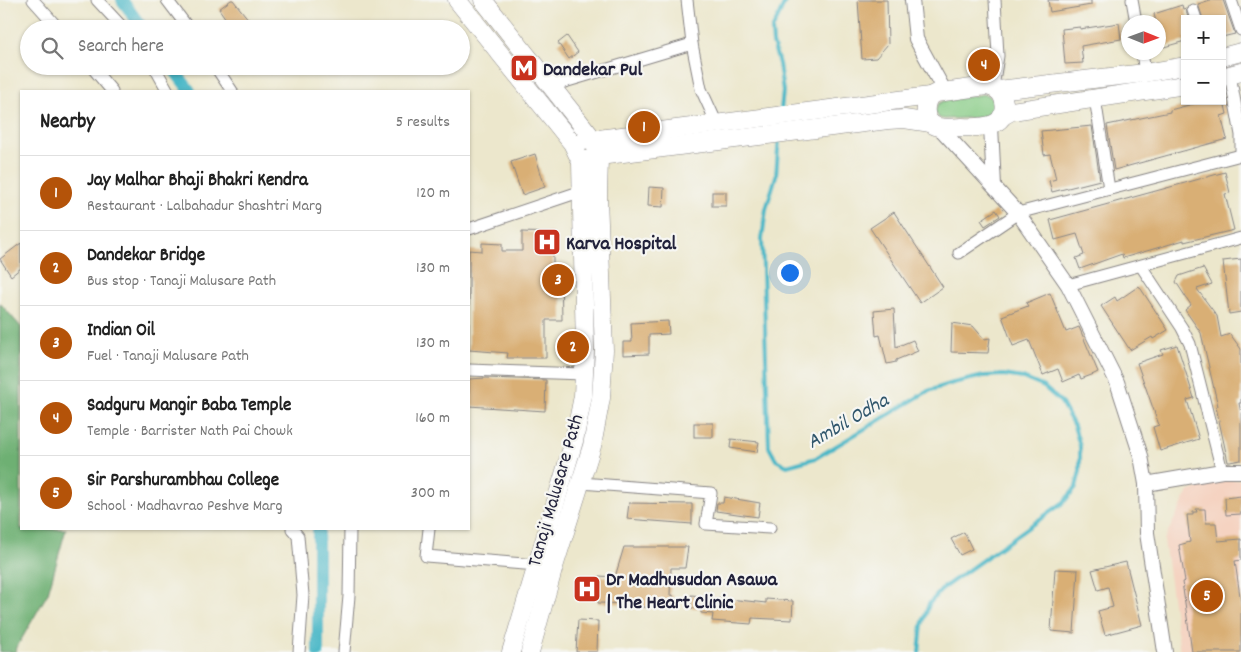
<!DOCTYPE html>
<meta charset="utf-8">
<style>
body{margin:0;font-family:Dekko,sans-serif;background:#f6f6f6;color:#222}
.controls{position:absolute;right:15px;top:15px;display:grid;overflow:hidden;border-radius:0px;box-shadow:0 1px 4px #0004}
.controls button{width:45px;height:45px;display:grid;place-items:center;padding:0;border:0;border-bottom:1px solid #e0e0e0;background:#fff;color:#222;font:25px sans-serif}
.compass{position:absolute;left:1121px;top:15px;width:45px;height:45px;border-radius:50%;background:#fff;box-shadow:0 1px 4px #0004;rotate:91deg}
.you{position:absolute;left:789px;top:272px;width:18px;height:18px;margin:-12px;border:4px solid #fff;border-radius:50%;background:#1a73e8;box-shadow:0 0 0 8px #1a73e833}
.badge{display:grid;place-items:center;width:32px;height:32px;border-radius:50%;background:#b45309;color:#fff;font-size:16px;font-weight:700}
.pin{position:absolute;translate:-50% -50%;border:2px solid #fff;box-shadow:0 1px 5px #0006}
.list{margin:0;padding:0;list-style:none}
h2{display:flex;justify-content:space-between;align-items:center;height:65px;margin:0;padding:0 20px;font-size:21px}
h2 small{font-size:16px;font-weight:400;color:#767676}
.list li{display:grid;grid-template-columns:32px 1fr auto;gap:15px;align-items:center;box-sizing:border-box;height:75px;padding:0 20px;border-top:1px solid #e0e0e0}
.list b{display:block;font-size:19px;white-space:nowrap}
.list p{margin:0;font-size:16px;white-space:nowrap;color:#767676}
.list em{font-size:16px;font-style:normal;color:#767676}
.icon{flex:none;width:28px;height:28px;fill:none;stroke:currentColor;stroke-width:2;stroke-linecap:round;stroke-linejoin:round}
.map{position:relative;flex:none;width:1241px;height:652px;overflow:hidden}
.search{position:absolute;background:#fff;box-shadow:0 1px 4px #0004;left:20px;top:20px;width:450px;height:55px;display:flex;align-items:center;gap:12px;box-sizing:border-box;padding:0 18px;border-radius:28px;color:#767676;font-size:19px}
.panel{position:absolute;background:#fff;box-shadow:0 1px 4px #0004;left:20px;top:90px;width:450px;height:440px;border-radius:0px}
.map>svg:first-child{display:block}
.built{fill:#f5d3c1}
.green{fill:#88cc86;stroke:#557760}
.forest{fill:#6eb073;stroke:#486957}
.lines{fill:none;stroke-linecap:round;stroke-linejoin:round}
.stream{stroke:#4bb8c7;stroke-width:4}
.canal{stroke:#4bb8c7;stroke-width:12}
.building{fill:#d9af74}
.minor-casing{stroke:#878484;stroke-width:13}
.tertiary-casing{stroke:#878484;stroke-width:16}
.primary-casing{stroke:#878484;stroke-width:19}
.minor{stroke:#fff;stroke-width:11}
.tertiary{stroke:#fff;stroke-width:14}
.primary{stroke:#fff;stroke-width:18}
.labels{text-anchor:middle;stroke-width:4.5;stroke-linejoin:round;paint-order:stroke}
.poi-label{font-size:20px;font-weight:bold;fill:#22223b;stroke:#f6f6f2;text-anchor:start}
.street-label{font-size:20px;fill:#22223b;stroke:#f6f6f2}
.water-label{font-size:21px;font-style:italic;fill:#30566c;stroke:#f6f6f2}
</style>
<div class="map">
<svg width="1241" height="652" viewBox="0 0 1241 652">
<rect width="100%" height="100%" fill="#f6f6f2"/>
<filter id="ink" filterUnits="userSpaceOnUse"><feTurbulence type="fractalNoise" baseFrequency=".02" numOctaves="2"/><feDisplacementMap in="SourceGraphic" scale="10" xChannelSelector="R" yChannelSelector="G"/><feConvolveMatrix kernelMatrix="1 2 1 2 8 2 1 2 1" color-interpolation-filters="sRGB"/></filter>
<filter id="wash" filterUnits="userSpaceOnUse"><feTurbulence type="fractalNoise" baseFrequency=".0096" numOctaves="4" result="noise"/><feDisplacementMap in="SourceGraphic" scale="20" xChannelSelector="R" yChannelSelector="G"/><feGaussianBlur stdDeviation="1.12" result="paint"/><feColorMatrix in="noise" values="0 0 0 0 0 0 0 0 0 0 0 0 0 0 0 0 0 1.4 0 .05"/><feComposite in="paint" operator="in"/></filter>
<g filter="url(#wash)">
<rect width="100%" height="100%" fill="#ece7cc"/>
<polygon class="built" points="1219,479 1241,480 1241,652 1180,652 1164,540 1188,492"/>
<path class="green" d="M985,94C996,97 997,109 989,117L944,119L939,118L935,111L938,104L943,101Z"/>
<polygon class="forest" points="0,303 21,327 21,529 66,529 48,593 17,647 16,652 0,652"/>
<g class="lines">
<g class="stream">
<polyline points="781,110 783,91 779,64 773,43 772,30 786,0"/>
<polyline points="779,137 776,176 766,209 762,239 769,447 776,460 787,466 816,458 928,391 953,383 984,376 1004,375 1023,378 1044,387 1061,402 1074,426 1080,446 1080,471 1076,487 1064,502 943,588 929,604 922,625 919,652"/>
</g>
<g class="canal">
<polyline points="122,0 143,29"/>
<polyline points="171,66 190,91"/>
<polyline points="318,529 318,652"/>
</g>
</g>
<g id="blocks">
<g class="building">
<polygon points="231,0 233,0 249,20 237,29 233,29 219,9"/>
<polygon points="858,0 887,0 888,44 876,58 862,59"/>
<polygon points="1048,0 1091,0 1091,5 1050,12"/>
<polygon points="1210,0 1223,0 1235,34 1222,37 1222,19 1203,19 1198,4"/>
<polygon points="1182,5 1183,9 1186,8 1188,19 1185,19 1185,41 1164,47 1158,30 1158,22 1156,22 1154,14"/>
<polygon points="1119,23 1121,39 1081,46 1083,63 1065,64 1062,29 1080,27 1080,29"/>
<polygon points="567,36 578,52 569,59 558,43"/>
<polygon points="1204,101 1224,101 1227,114 1221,116 1227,139 1114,170 1107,125 1170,112 1170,110"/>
<polygon points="1092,126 1100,180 1052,192 1049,181 1056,179 1050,154 1044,155 1041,131"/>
<polygon points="535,154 545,187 522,195 511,162"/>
<polygon points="1225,172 1230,193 1225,194 1234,230 1184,242 1184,240 1123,258 1122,254 1080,269 1076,258 1084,255 1077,234 1055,240 1050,220"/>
<polygon points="649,187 664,188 663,207 648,206"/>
<rect x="712" y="192" width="14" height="14"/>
<polygon points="996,210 1000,216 985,226 981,220"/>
<polygon points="894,212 943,287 920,303 870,228"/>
<polygon points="522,232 553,233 553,269 561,269 562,320 546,320 546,358 507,358 508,353 469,350 469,250 482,251 482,243 502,244 502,251 522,251"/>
<polygon points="21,243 21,268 11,276 0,259"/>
<polygon points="1241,259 1241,312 1229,314 1223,261"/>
<polygon points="1203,268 1212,284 1197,289 1217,316 1221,337 1230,334 1241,349 1241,403 1239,403 1241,414 1241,460 1230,462 1228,462 1216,407 1218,406 1201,333 1185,310 1191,305 1176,282 1179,276"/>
<polygon points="1139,286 1168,330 1153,339 1152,337 1130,350 1101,306 1115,297 1117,301"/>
<polygon points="1050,293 1066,332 1079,327 1098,372 1094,374 1081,379 1079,375 1063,382 1058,369 1043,375 1029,340 1013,346 1002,316 1028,306 1026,303"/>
<polygon points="894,309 896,347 913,340 918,351 896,360 896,362 887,364 880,335 876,336 874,311"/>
<polygon points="668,321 669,334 649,335 649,354 623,355 623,342 632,342 631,323"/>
<polygon points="952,323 973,326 984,339 990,338 988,353 951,352"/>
<polygon points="1177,345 1194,398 1187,400 1199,439 1160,451 1153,427 1159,425 1137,363 1163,354 1161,350"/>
<polygon points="486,378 546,380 545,411 469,406 469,379"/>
<rect x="694" y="423" width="19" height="14"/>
<polygon points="731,439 759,442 757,452 730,448"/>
<polygon points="1241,496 1241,514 1226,515 1225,498"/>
<polygon points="724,497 760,503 758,517 716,511 717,503 723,503"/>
<polygon points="629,503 692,504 692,524 627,519"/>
<polygon points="1196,509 1205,509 1206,523 1216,523 1218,541 1241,539 1241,560 1235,561 1241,603 1241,652 1192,652 1182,582 1185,581 1179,545 1190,542 1187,515 1193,515 1193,512 1197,512"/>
<polygon points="964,532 972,549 960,555 951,539"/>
<polygon points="624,547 688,547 685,568 671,568 670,595 673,595 673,608 639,607 639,604 598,603 599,576 615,577"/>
<polygon points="1126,562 1142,625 1105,635 1098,611 1113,607 1108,587 1098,590 1092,570"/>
<polygon points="1055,569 1078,570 1074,633 1051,631"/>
<polygon points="691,595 766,603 766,599 793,601 792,620 752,618 751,624 712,621 713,614 701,613 701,608 691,608"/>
<polygon points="578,620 598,621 597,652 576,652"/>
</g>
</g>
</g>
<g filter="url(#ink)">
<use href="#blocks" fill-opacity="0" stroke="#878484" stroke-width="1"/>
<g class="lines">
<defs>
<g id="minor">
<polyline points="33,0 59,29"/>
<polyline points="97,0 124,29"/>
<polyline points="167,0 189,29"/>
<polyline points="687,0 692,44 701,89 717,124"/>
<polyline points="1132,0 1136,22"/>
<polyline points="1231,0 1241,30"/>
<polyline points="1193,10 1196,19"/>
<polyline points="1142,52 1145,73"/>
<polyline points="91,66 112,91"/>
<polyline points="154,66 168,91"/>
<polyline points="215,66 232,91"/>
<polyline points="1230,75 1241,135 1241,151"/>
<polyline points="551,86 692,44"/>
<polyline points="993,87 998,56 995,0"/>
<polyline points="1095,98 1109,189"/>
<polyline points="469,229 582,191"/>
<polyline points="959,253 1018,213 1241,155"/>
<polyline points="1141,266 1182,328 1190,344 1222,471"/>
<polyline points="1068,285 1241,238"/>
<polyline points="469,370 584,374"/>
<polyline points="581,483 711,493 706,524 770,528"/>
<polyline points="292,529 298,536 303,595 299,652"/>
<polyline points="429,529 426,556 537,565"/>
<polyline points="344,652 349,596 350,529"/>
</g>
<g id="tertiary">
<polyline points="912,0 916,39 945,92"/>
<polyline points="991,126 994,186"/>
<polyline points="939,127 1018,213 1068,285 1117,382 1141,456 1146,484 1147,533 1165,652"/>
<polyline points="1146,484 1222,471 1241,471"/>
</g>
<g id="primary">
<polyline points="457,0 572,143 581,162 585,350 583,396 574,441 511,652"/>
<polyline points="483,0 593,139 599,156 598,198 604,350 601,398 592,446 553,570 530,652"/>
<polyline points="1222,57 1241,52"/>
<polyline points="1222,77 1241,72"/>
<path d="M986,86C994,87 1000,90 1003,98C1012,128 981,128 962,127C955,127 946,129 939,127C924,124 923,107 930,96L936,93Z"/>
<polyline points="998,90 1145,73 1185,66"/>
<polyline points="1001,117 1012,111 1185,85"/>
<polyline points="583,141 930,96"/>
<polyline points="588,160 599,156 888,120 904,119 931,123"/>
</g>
</defs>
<use href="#minor" class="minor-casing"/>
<use href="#tertiary" class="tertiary-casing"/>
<use href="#primary" class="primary-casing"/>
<use href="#minor" class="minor"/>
<use href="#tertiary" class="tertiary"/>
<use href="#primary" class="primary"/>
</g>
</g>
<defs>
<symbol id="metro-square" viewBox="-11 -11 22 22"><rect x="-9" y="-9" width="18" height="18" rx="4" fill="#c8321e" stroke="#f6f6f2"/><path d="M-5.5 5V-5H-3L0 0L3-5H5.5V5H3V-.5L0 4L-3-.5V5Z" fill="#fff"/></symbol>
<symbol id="hospital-square" viewBox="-11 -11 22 22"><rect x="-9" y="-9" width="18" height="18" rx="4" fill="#c8321e" stroke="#f6f6f2"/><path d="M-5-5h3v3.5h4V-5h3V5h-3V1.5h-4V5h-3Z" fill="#fff"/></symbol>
</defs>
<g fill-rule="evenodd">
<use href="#metro-square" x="508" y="52" width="32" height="32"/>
<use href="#hospital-square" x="531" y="226" width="32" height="32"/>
<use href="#hospital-square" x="571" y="573" width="32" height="32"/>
</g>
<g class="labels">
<g class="poi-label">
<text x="543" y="75">Dandekar Pul</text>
<text x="566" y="249">Karva Hospital</text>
<text x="606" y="585">Dr Madhusudan Asawa<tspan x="606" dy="23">| The Heart Clinic</tspan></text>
</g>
<g class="street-label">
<text transform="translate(554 490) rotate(-74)" y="7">Tanaji Malusare Path</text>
</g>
<g class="water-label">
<text transform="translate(847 420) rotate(-30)" y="7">Ambil Odha</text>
</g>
</g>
</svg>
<div class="controls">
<button>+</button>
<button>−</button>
</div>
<svg class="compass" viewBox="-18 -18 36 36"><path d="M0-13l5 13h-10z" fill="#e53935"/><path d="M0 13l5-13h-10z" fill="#767676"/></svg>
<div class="you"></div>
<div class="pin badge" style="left:644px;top:127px">1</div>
<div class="pin badge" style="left:573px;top:347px">2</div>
<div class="pin badge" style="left:558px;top:280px">3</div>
<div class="pin badge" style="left:984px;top:65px">4</div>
<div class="pin badge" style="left:1207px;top:596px">5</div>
<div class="search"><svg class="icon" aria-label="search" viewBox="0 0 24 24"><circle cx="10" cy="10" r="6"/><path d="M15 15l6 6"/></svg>Search here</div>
<section class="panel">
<h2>Nearby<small>5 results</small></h2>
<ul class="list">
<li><span class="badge">1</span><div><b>Jay Malhar Bhaji Bhakri Kendra</b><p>Restaurant · Lalbahadur Shashtri Marg</p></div><em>120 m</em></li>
<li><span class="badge">2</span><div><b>Dandekar Bridge</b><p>Bus stop · Tanaji Malusare Path</p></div><em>130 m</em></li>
<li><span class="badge">3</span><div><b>Indian Oil</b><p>Fuel · Tanaji Malusare Path</p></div><em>130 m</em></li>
<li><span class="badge">4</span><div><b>Sadguru Mangir Baba Temple</b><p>Temple · Barrister Nath Pai Chowk</p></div><em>160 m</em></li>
<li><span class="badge">5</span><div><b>Sir Parshurambhau College</b><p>School · Madhavrao Peshve Marg</p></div><em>300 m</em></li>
</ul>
</section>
</div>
